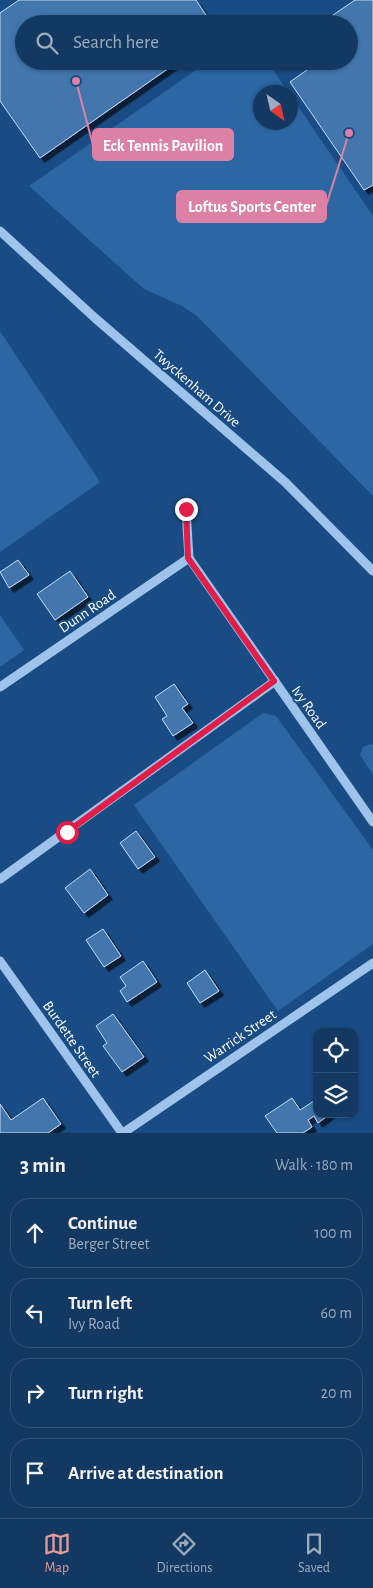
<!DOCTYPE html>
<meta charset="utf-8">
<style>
body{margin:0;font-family:"Alegreya Sans",sans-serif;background:#20446c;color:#f1f3f6}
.controls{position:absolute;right:15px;bottom:15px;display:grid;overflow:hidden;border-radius:10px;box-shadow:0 1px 4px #0004}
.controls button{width:45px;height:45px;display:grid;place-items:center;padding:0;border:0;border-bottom:1px solid #325378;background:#133963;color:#f1f3f6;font:25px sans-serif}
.compass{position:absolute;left:253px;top:85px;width:45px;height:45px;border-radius:50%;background:#133963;box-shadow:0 1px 4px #0004;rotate:146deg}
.stop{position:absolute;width:15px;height:15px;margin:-11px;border:4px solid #e11d48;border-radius:50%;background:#fff}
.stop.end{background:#e11d48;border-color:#fff;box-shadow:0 1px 5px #0008}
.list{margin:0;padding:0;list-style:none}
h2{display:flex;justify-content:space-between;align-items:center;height:65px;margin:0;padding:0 20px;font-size:21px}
h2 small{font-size:16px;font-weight:400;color:#9dacbe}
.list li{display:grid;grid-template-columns:32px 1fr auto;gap:15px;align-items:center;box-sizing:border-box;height:70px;margin:0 10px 10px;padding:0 10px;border:1px solid #325378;border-radius:20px}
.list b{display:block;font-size:19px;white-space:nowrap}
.list p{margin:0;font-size:16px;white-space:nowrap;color:#9dacbe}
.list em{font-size:16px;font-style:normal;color:#9dacbe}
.icon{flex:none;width:28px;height:28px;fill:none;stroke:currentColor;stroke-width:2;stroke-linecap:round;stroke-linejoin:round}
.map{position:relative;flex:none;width:373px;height:1133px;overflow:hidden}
.search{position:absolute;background:#133963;box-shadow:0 1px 4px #0004;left:15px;right:15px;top:15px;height:55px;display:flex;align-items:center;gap:12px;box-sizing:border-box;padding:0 18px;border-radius:28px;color:#9dacbe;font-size:19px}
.sheet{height:385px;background:#133963}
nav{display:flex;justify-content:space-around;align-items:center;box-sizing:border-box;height:70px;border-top:1px solid #325378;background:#133963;font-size:14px;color:#9dacbe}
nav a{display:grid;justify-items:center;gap:2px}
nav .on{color:#e69b98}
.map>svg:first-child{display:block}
.green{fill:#2c66a3}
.building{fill:#4276ad;stroke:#c4ddf9;filter:url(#shadow)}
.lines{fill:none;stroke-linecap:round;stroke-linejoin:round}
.minor{stroke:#9ec4ec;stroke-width:9}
.route{stroke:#e11d48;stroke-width:6}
.labels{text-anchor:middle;stroke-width:4;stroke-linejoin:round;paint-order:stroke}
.street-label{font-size:15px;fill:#fff;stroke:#194c84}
.leader{fill:none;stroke:#dd80a5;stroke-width:2}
.callout-dot{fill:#dd80a5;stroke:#194c84;stroke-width:2}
.callout{fill:#dd80a5;stroke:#dd80a5;stroke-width:2}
.callout-label{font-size:16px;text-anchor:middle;font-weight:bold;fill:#fff}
</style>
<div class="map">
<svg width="373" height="1133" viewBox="0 0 373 1133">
<defs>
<filter id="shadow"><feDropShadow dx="4.5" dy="4.5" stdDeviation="0" flood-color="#0009"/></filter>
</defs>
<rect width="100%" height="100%" fill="#194c84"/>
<g class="green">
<polygon points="209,61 267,61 288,92 260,92 260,122 290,122 291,96 373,216 373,496 197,316 182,306 144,289 29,186"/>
<polygon points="0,331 100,482 0,552"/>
<polygon points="0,615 24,650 0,667"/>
<polygon points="263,713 276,716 373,850 373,944 278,1011 134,805"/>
<polygon points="370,744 373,745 373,775 360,755 363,747"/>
</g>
<g class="building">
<polygon points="19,0 196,0 212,24 24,24 24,61 179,61 40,158 0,101 0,13"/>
<polygon points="355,0 373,0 373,185 364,190 290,82 314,65 312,61 349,61 349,24 320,24"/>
<polygon points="18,560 29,575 9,588 0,572"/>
<polygon points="70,571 88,597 55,620 37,594"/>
<polygon points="174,684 188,704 182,708 193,723 173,736 162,719 167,716 155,697"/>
<polygon points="136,831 155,857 138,869 120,843"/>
<polygon points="90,869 108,895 84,913 65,888"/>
<polygon points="103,929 121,956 104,967 86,940"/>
<polygon points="143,961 157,982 127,1002 120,991 126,986 120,977"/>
<polygon points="205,970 219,991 200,1003 187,983"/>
<polygon points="113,1014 144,1057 122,1072 103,1046 107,1043 96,1026"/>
<polygon points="43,1098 61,1124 48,1133 0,1133 0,1104 11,1120"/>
<polygon points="292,1098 300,1110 317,1099 317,1114 330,1114 318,1123 314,1116 308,1120 312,1127 303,1133 277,1133 265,1116"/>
</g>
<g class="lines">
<g class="minor">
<polyline points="0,231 95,318 285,482 373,571"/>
<polyline points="186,509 189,558"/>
<polyline points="189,558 373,822"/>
<polyline points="0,687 189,558"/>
<polyline points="0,879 275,681"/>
<polyline points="0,961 122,1133"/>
<polyline points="123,1133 373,963"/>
</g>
</g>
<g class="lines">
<polyline class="route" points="67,832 274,681 188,558 186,509"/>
</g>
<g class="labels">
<g class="street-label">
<text transform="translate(197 388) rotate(41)" y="5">Twyckenham Drive</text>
<text transform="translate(87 611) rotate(-34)" y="5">Dunn Road</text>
<text transform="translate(309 707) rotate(55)" y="5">Ivy Road</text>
<text transform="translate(240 1036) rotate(-34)" y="5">Warrick Street</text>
<text transform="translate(72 1039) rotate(55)" y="5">Burdette Street</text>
</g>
</g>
<path class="leader" d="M76 81L93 145M349 133L326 206"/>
<g class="callout-dot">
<circle cx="76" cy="81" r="5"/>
<circle cx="349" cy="133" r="5"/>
</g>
<g class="callout">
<rect x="93" y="129" width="140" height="31" rx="5"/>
<rect x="177" y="191" width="149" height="31" rx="5"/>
</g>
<g class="callout-label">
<text x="163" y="151">Eck Tennis Pavilion</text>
<text x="252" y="212">Loftus Sports Center</text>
</g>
</svg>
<div class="controls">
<button><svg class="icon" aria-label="locate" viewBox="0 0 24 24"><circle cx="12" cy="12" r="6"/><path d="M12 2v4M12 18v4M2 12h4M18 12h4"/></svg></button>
<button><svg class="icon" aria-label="layers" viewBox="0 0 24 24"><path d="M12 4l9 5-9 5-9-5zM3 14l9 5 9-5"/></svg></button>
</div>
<svg class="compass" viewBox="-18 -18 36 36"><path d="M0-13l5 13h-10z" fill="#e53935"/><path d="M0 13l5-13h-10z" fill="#9dacbe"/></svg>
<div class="stop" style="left:67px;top:832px"></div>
<div class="stop end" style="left:186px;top:509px"></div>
<div class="search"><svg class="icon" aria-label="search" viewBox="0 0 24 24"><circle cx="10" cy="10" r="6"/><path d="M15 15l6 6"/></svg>Search here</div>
</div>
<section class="sheet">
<h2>3 min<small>Walk · 180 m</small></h2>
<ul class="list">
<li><svg class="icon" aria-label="ahead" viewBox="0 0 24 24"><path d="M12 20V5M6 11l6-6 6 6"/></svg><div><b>Continue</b><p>Berger Street</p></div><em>100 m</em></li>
<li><svg class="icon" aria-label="left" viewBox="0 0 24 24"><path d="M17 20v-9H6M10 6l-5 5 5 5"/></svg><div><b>Turn left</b><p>Ivy Road</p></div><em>60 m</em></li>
<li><svg class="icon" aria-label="right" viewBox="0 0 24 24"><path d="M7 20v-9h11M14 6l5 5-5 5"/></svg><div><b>Turn right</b></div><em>20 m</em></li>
<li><svg class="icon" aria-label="arrive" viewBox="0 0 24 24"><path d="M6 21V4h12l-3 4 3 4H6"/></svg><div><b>Arrive at destination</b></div></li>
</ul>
</section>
<nav>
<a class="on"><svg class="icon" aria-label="map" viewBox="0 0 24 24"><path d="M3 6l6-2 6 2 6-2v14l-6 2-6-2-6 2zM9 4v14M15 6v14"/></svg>Map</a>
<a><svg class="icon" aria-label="directions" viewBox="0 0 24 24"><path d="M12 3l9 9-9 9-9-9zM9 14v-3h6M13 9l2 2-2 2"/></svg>Directions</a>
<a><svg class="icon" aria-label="saved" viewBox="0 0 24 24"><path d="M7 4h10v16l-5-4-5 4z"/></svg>Saved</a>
</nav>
